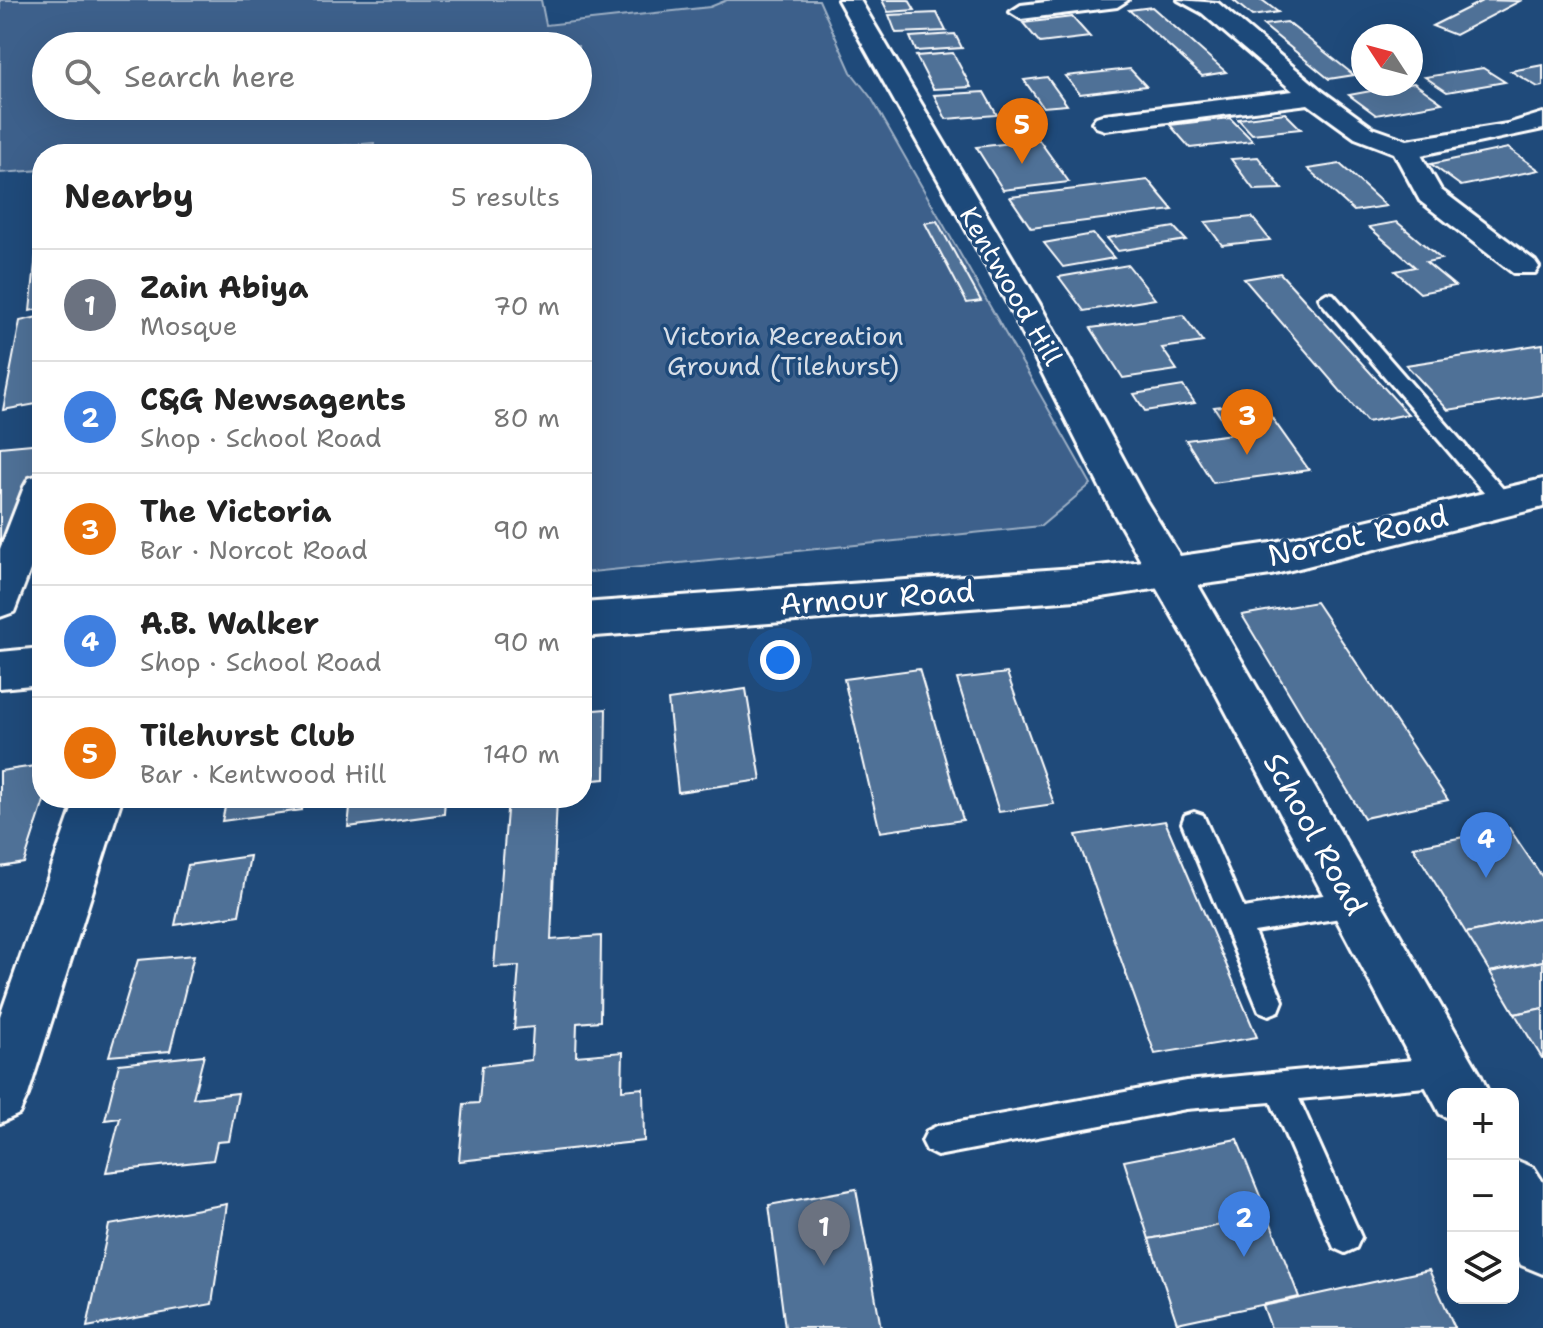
<!DOCTYPE html>
<meta charset="utf-8">
<style>
body{margin:0;font-family:"Shantell Sans",sans-serif;background:#f2f2f2;color:#222}
.controls{position:absolute;right:24px;bottom:24px;display:grid;overflow:hidden;border-radius:16px;box-shadow:0 8px 32px #0002}
.controls button{width:72px;height:72px;display:grid;place-items:center;padding:0;border:0;border-bottom:2px solid #e0e0e0;background:#fff;color:#222;font:40px sans-serif}
.compass{position:absolute;left:1351px;top:24px;width:72px;height:72px;border-radius:50%;background:#fff;box-shadow:0 8px 32px #0002;rotate:306deg}
.you{position:absolute;left:780px;top:660px;width:28px;height:28px;margin:-20px;border:6px solid #fff;border-radius:50%;background:#1a73e8;box-shadow:0 0 0 12px #1a73e833}
.badge{display:grid;place-items:center;width:52px;height:52px;border-radius:50%;background:#db2777;color:#fff;font-size:26px;font-weight:700}
.pin{position:absolute;translate:-50% -66px;filter:drop-shadow(0 2px 4px #0008)}
.pin::after{content:'';position:absolute;top:42px;width:28px;height:24px;background:inherit;clip-path:polygon(0 0,100% 0,50% 100%)}
.list{margin:0;padding:0;list-style:none}
h2{display:flex;justify-content:space-between;align-items:center;height:104px;margin:0;padding:0 32px;font-size:34px}
h2 small{font-size:26px;font-weight:400;color:#767676}
.list li{display:grid;grid-template-columns:52px 1fr auto;gap:24px;align-items:center;box-sizing:border-box;height:112px;padding:0 32px;border-top:2px solid #e0e0e0}
.list b{display:block;font-size:30px;white-space:nowrap}
.list p{margin:0;font-size:26px;white-space:nowrap;color:#767676}
.list em{font-size:26px;font-style:normal;color:#767676}
.icon{flex:none;width:44px;height:44px;fill:none;stroke:currentColor;stroke-width:2;stroke-linecap:round;stroke-linejoin:round}
.map{position:relative;flex:none;width:1543px;height:1328px;overflow:hidden}
.search{position:absolute;background:#fff;box-shadow:0 8px 32px #0002;left:32px;top:32px;width:560px;height:88px;display:flex;align-items:center;gap:20px;box-sizing:border-box;padding:0 28px;border-radius:44px;color:#767676;font-size:30px}
.panel{position:absolute;background:#fff;box-shadow:0 8px 32px #0002;left:32px;top:144px;width:560px;height:664px;border-radius:32px}
.map>svg:first-child{display:block}
.green{fill:#3c618b;stroke:#9eb0c5;stroke-width:2;fill-rule:evenodd}
.building{fill:#507197;stroke:#fff;stroke-width:2}
.lines{fill:none;stroke-linecap:round;stroke-linejoin:round}
.service-casing{stroke:#fff;stroke-width:6}
.minor-casing{stroke:#fff;stroke-width:6}
.tertiary-casing{stroke:#fff;stroke-width:6}
.service{fill:#1f4a7a;fill-rule:evenodd}
.minor{fill:#1f4a7a;fill-rule:evenodd}
.tertiary{fill:#1f4a7a;fill-rule:evenodd}
.labels{text-anchor:middle;stroke-width:7;stroke-linejoin:round;paint-order:stroke}
.far-street-label{font-size:26px;fill:#fff;stroke:#1f4a7a}
.far-park-label{font-size:26px;fill:#d8dfe8;stroke:#1f4a7a}
.street-label{font-size:30px;fill:#fff;stroke:#1f4a7a}
</style>
<div class="map">
<svg width="1543" height="1328" viewBox="0 0 1543 1328">
<rect width="100%" height="100%" fill="#1f4a7a"/>
<filter id="ink" filterUnits="userSpaceOnUse"><feTurbulence type="fractalNoise" baseFrequency=".0125" numOctaves="2"/><feDisplacementMap in="SourceGraphic" scale="16" xChannelSelector="R" yChannelSelector="G"/><feConvolveMatrix kernelMatrix="1 2 1 2 8 2 1 2 1" color-interpolation-filters="sRGB"/></filter>
<g filter="url(#ink)">
<path class="green" d="M0,0H541L546,25L710,7L727,0H819L851,72L872,99L1091,484L1041,526L582,573V154H373L374,143L238,154H42V170L0,173ZM46,46H578V106H46Z"/>
<g class="building">
<polygon points="882,0 909,0 915,10 888,12"/>
<polygon points="1233,0 1262,0 1278,12 1252,16"/>
<polygon points="1484,0 1520,1 1455,35 1432,26"/>
<polygon points="1152,7 1226,72 1202,76 1129,10"/>
<polygon points="937,13 946,31 896,33 889,15"/>
<polygon points="1072,17 1090,37 1040,43 1023,23"/>
<polygon points="1287,22 1354,75 1329,79 1263,25"/>
<polygon points="955,34 962,48 916,51 910,37"/>
<polygon points="953,53 971,87 933,89 916,56"/>
<polygon points="1543,65 1543,86 1538,87 1511,71"/>
<polygon points="1483,68 1505,82 1447,92 1425,77"/>
<polygon points="1130,69 1146,86 1080,94 1065,76"/>
<polygon points="1047,77 1067,105 1043,107 1024,80"/>
<polygon points="1414,83 1442,103 1376,115 1349,95"/>
<polygon points="984,92 997,115 946,119 934,95"/>
<polygon points="1285,113 1301,129 1252,134 1238,119"/>
<polygon points="1230,118 1253,141 1190,148 1170,125"/>
<polygon points="1039,140 1069,182 1003,190 976,147"/>
<polygon points="1508,148 1539,170 1461,186 1431,164"/>
<polygon points="1258,157 1282,189 1254,190 1231,159"/>
<polygon points="1340,164 1386,206 1354,211 1308,169"/>
<polygon points="1148,180 1173,210 1031,228 1010,197"/>
<polygon points="42,199 42,308 30,311"/>
<polygon points="1252,217 1270,240 1222,245 1205,222"/>
<polygon points="937,221 981,301 967,303 925,223"/>
<polygon points="1397,222 1441,259 1426,262 1455,286 1420,293 1395,271 1415,267 1369,227"/>
<polygon points="1174,227 1186,240 1118,251 1107,238"/>
<polygon points="1093,234 1114,258 1063,267 1044,243"/>
<polygon points="1128,265 1155,299 1084,311 1059,277"/>
<polygon points="1280,273 1408,414 1367,422 1244,279"/>
<polygon points="1183,315 1203,342 1162,348 1177,370 1123,378 1091,328"/>
<polygon points="42,316 42,403 3,410 20,321"/>
<polygon points="1543,344 1543,395 1448,410 1406,365"/>
<polygon points="1183,386 1195,403 1145,411 1134,394"/>
<polygon points="1260,401 1309,470 1213,483 1186,440 1232,434 1214,407"/>
<polygon points="42,443 42,462 0,552 0,447"/>
<polygon points="1316,602 1448,800 1364,818 1242,615"/>
<polygon points="919,669 963,820 880,832 844,679"/>
<polygon points="1007,673 1054,804 999,812 957,679"/>
<polygon points="746,689 761,780 678,792 668,700"/>
<polygon points="606,709 605,779 582,781 582,711"/>
<polygon points="42,765 42,798 45,798 24,863 0,867 0,771"/>
<polygon points="227,798 304,798 302,810 222,821"/>
<polygon points="351,798 445,798 444,814 348,827"/>
<polygon points="557,798 551,940 601,936 600,1021 577,1023 576,1056 623,1052 622,1090 643,1088 644,1141 459,1161 464,1104 479,1103 482,1066 531,1060 533,1027 514,1029 519,966 494,967 508,799"/>
<polygon points="1165,821 1257,1037 1155,1054 1076,835"/>
<polygon points="1509,828 1543,878 1543,917 1466,933 1413,847"/>
<polygon points="250,856 239,915 175,925 188,865"/>
<polygon points="1543,917 1543,961 1490,972 1466,933"/>
<polygon points="194,955 170,1051 109,1056 138,960"/>
<polygon points="1543,961 1543,1008 1515,1014 1490,972"/>
<polygon points="1543,1008 1543,1058 1542,1058 1515,1014"/>
<polygon points="204,1055 193,1098 238,1093 229,1141 217,1142 213,1160 106,1172 120,1118 105,1120 119,1064"/>
<polygon points="1237,1139 1268,1216 1149,1239 1124,1161"/>
<polygon points="856,1189 881,1328 785,1328 769,1205"/>
<polygon points="227,1204 212,1304 87,1327 109,1225"/>
<polygon points="1268,1216 1299,1297 1177,1323 1149,1239"/>
<polygon points="1429,1270 1455,1328 1271,1328 1263,1306"/>
</g>
<g class="lines">
<defs>
<g id="service">
<polygon points="1327,293 1333,294 1511,498 1514,503 1511,508 1497,508 1321,302 1319,298"/>
<polygon points="1194,812 1203,815 1244,908 1353,890 1362,894 1366,903 1362,912 1353,916 1254,932 1283,1001 1279,1011 1269,1015 1259,1011 1182,823 1185,815"/>
<polygon points="1446,1057 1456,1061 1460,1071 1456,1081 1446,1085 1299,1099 1361,1237 1356,1248 1345,1253 1334,1248 1271,1102 1186,1109 937,1156 927,1151 922,1141 927,1131 937,1126 1186,1081"/>
</g>
<g id="minor">
<polygon points="1064,0 1128,0 1117,7 1021,19 1010,12 1021,5"/>
<polygon points="1178,0 1218,3 1322,91 1373,128 1407,140 1507,124 1543,113 1543,129 1421,155 1441,190 1535,261 1539,267 1535,273 1513,273 1420,201 1394,153 1355,138 1308,104 1105,130 1096,127 1092,122 1096,117 1105,114 1293,91 1202,13"/>
<polygon points="42,474 42,539 14,612 0,617 0,549 24,487 29,478"/>
<polygon points="1171,558 1185,562 1191,573 1185,584 1089,599 582,637 582,603 1089,567"/>
<polygon points="42,648 42,684 0,688 0,652"/>
<polygon points="76,798 122,798 28,1095 19,1114 0,1123 0,1016"/>
</g>
<g id="tertiary">
<polygon points="838,0 860,0 1039,303 1146,501 1180,556 1271,543 1543,479 1543,507 1271,575 1198,585 1480,1074 1489,1094 1453,1094 1453,1120 1440,1114 1207,676 1111,509 1007,303"/>
<polygon points="1513,1159 1534,1168 1543,1182 1543,1274 1521,1265 1513,1250"/>
</g>
</defs>
<use href="#service" class="service-casing"/>
<use href="#minor" class="minor-casing"/>
<use href="#tertiary" class="tertiary-casing"/>
<use href="#service" class="service"/>
<use href="#minor" class="minor"/>
<use href="#tertiary" class="tertiary"/>
</g>
</g>
<g class="labels">
<g class="far-street-label">
<text transform="translate(1011 286) rotate(60)" y="9">Kentwood Hill</text>
</g>
<g class="far-park-label">
<text x="783" y="345">Victoria Recreation<tspan x="783" dy="30">Ground (Tilehurst)</tspan></text>
</g>
<g class="street-label">
<text transform="translate(1358 536) rotate(-13)" y="10">Norcot Road</text>
<text transform="translate(877 598) rotate(-4)" y="10">Armour Road</text>
<text transform="translate(1315 834) rotate(61)" y="10">School Road</text>
</g>
</g>
</svg>
<div class="controls">
<button>+</button>
<button>−</button>
<button><svg class="icon" aria-label="layers" viewBox="0 0 24 24"><path d="M12 4l9 5-9 5-9-5zM3 14l9 5 9-5"/></svg></button>
</div>
<svg class="compass" viewBox="-18 -18 36 36"><path d="M0-13l5 13h-10z" fill="#e53935"/><path d="M0 13l5-13h-10z" fill="#767676"/></svg>
<div class="you"></div>
<div class="pin badge" style="left:824px;top:1266px;background:#6b7280">1</div>
<div class="pin badge" style="left:1244px;top:1257px;background:#3f7fe0">2</div>
<div class="pin badge" style="left:1247px;top:455px;background:#e8710a">3</div>
<div class="pin badge" style="left:1486px;top:878px;background:#3f7fe0">4</div>
<div class="pin badge" style="left:1022px;top:164px;background:#e8710a">5</div>
<div class="search"><svg class="icon" aria-label="search" viewBox="0 0 24 24"><circle cx="10" cy="10" r="6"/><path d="M15 15l6 6"/></svg>Search here</div>
<section class="panel">
<h2>Nearby<small>5 results</small></h2>
<ul class="list">
<li><span class="badge" style="background:#6b7280">1</span><div><b>Zain Abiya</b><p>Mosque</p></div><em>70 m</em></li>
<li><span class="badge" style="background:#3f7fe0">2</span><div><b>C&amp;G Newsagents</b><p>Shop · School Road</p></div><em>80 m</em></li>
<li><span class="badge" style="background:#e8710a">3</span><div><b>The Victoria</b><p>Bar · Norcot Road</p></div><em>90 m</em></li>
<li><span class="badge" style="background:#3f7fe0">4</span><div><b>A.B. Walker</b><p>Shop · School Road</p></div><em>90 m</em></li>
<li><span class="badge" style="background:#e8710a">5</span><div><b>Tilehurst Club</b><p>Bar · Kentwood Hill</p></div><em>140 m</em></li>
</ul>
</section>
</div>
